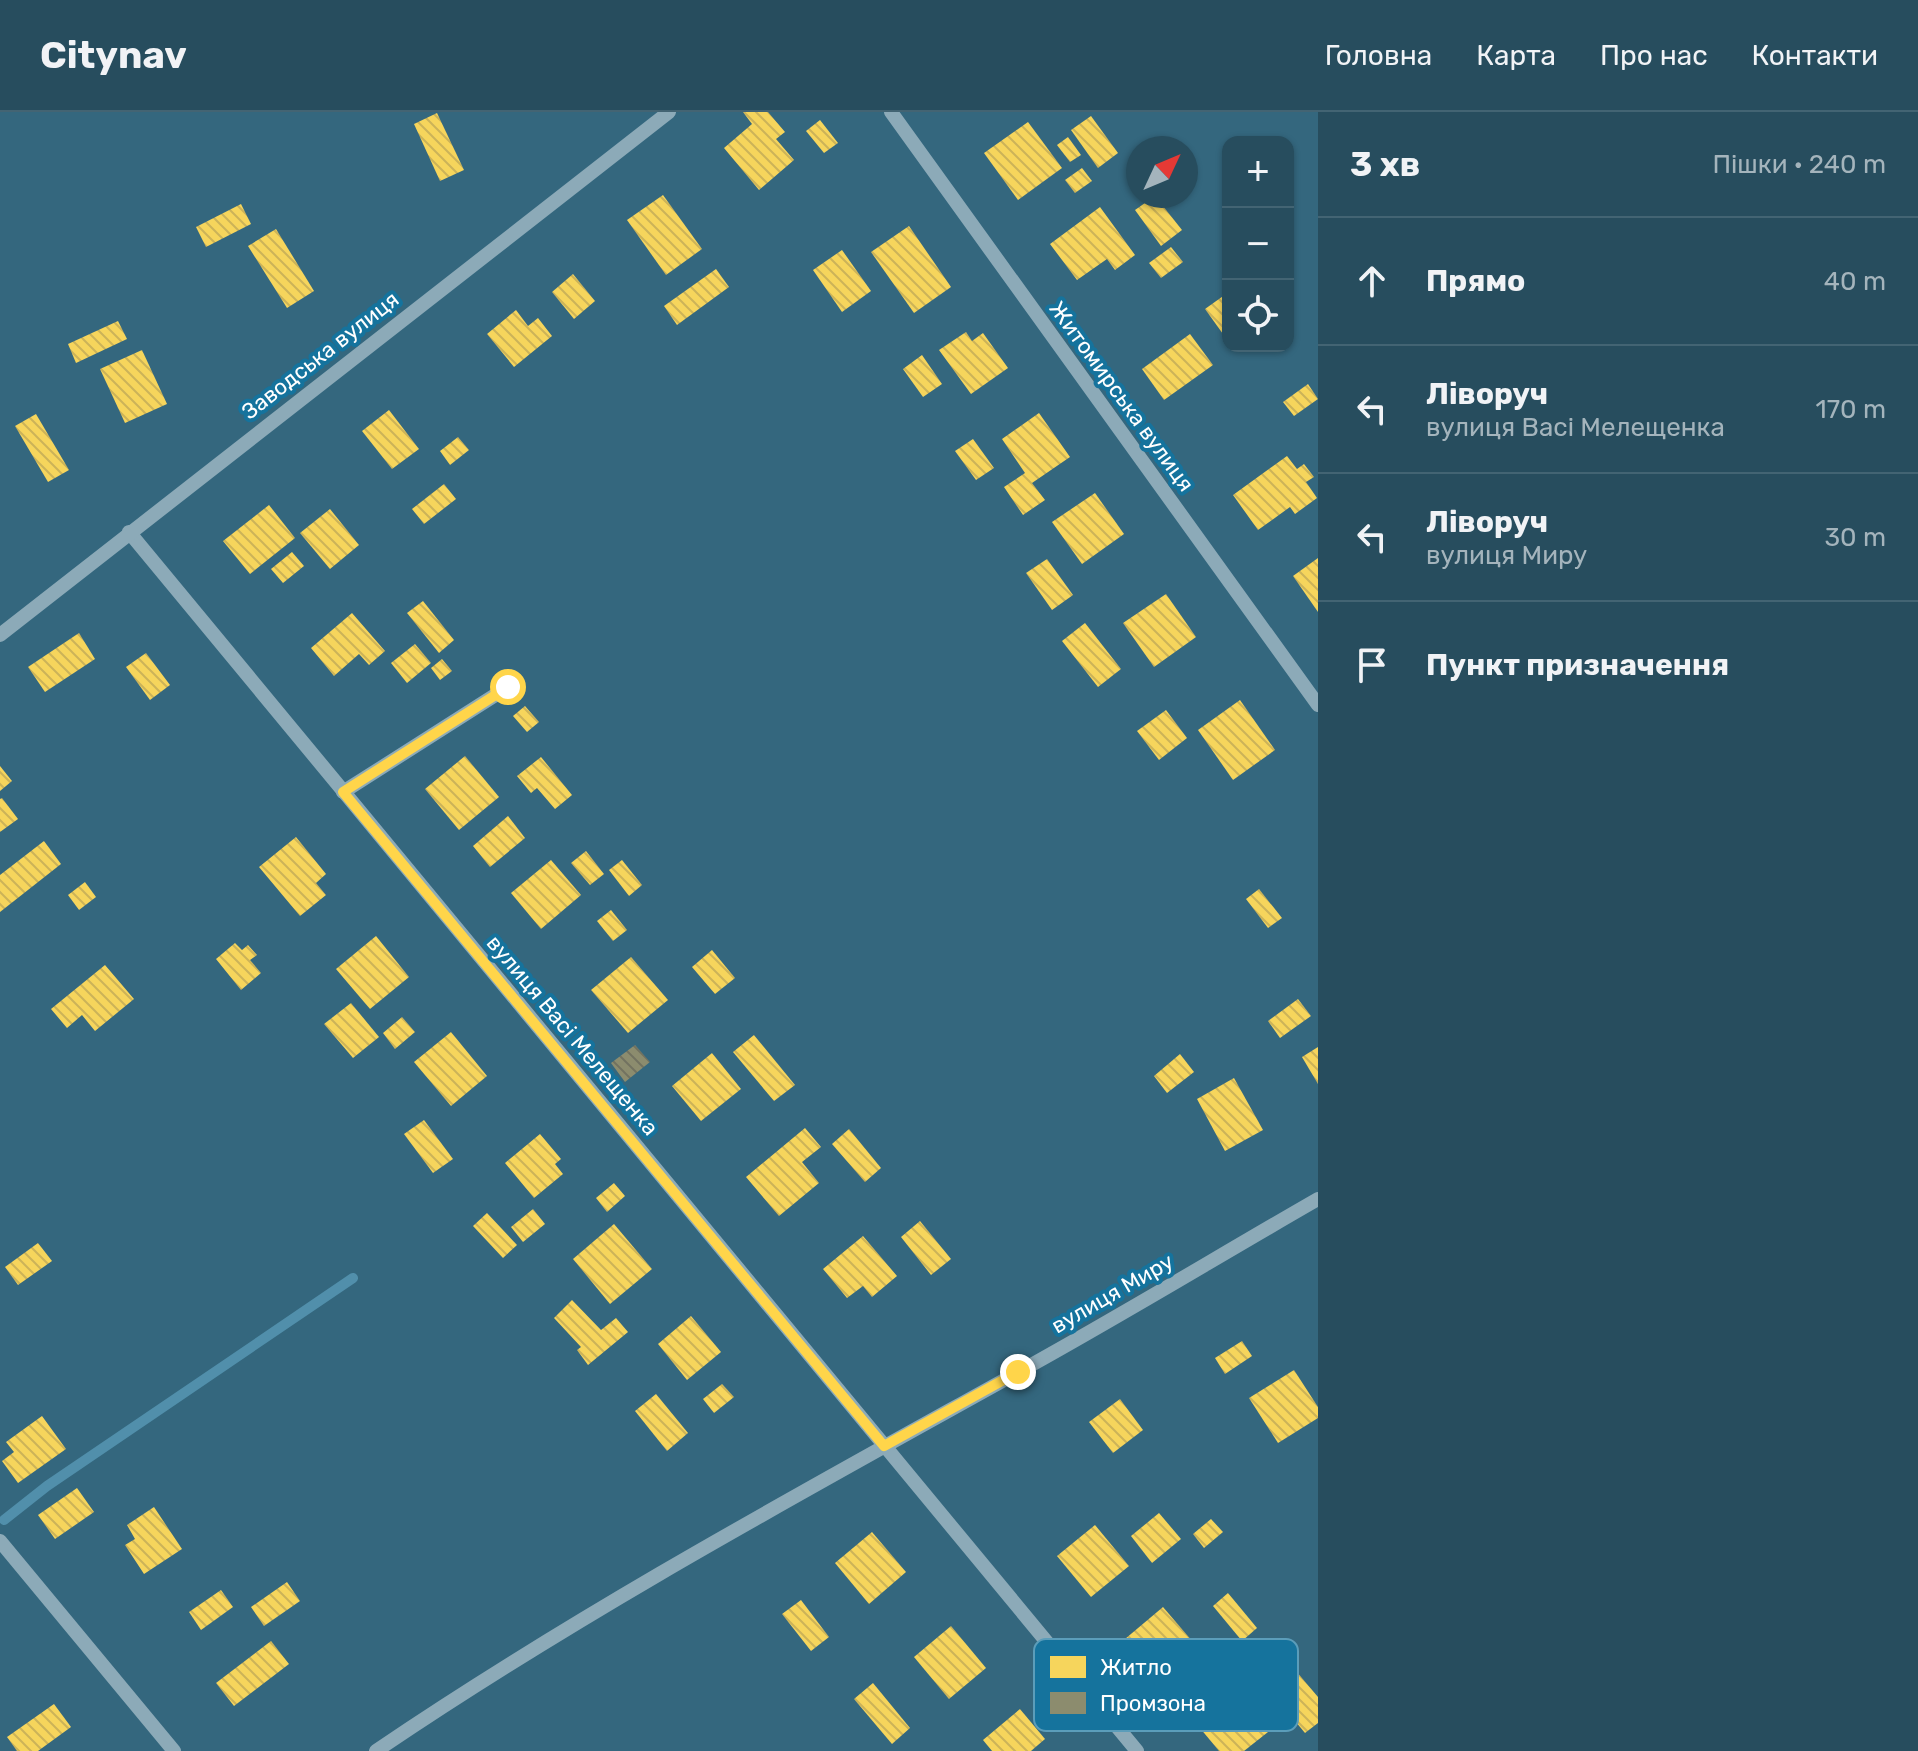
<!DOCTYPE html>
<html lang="uk">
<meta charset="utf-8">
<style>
body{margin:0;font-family:Rubik,sans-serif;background:#2f5464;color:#f1f3f6}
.controls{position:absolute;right:24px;top:24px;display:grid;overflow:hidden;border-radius:16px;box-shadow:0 2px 6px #0004}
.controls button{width:72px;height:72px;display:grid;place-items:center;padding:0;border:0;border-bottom:2px solid #436473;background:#274d5e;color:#f1f3f6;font:40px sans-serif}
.compass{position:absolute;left:1126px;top:24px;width:72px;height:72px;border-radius:50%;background:#274d5e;box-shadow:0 2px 6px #0004;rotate:46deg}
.stop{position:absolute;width:24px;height:24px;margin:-18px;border:6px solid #ffd54a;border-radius:50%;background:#fff}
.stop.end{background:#ffd54a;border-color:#fff;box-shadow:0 2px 8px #0008}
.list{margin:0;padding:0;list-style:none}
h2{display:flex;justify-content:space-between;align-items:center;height:104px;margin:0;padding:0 32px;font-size:34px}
h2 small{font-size:26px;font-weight:400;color:#a4b4bc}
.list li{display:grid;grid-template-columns:52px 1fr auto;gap:24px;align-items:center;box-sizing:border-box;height:128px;padding:0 32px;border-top:2px solid #436473}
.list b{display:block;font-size:30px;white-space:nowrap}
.list p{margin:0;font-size:26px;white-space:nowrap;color:#a4b4bc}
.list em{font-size:26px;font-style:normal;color:#a4b4bc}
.icon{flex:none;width:44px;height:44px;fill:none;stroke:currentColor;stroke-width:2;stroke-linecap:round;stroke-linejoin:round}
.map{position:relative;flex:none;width:1318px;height:1639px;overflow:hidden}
header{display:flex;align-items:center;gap:48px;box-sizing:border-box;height:112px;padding:0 40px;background:#274d5e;border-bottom:2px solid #436473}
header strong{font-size:38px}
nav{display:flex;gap:44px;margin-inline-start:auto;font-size:28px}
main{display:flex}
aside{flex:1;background:#274d5e}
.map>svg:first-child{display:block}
.homes{fill:url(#homes-back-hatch)}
.industry{fill:url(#industry-back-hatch)}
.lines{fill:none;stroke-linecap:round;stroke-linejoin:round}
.stream{stroke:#518fab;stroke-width:10}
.minor{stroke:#8caab8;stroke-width:14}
.route{stroke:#ffd54a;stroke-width:10}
.labels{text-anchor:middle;stroke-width:8;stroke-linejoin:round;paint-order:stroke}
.street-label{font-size:22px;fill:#fff;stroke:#15739d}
.key{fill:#15739d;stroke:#5b9dba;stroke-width:2}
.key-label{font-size:22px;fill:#fff}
</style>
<header>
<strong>Citynav</strong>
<nav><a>Головна</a><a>Карта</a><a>Про нас</a><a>Контакти</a></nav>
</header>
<main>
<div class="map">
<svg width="1318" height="1639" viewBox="0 0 1318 1639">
<defs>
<pattern id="homes-back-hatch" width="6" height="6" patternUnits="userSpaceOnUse" patternTransform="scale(2)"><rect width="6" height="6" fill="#f6d55c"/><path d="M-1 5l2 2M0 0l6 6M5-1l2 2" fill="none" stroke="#ccb358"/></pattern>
<pattern id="industry-back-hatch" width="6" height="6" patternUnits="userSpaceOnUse" patternTransform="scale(2)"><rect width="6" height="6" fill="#8c8c6e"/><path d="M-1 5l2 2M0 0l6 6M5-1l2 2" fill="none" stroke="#727260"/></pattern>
</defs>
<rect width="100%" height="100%" fill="#34677e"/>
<g class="homes">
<polygon points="743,0 768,0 785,20 776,27 794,48 759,78 724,36 752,12"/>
<polygon points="437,1 464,58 440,69 414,12"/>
<polygon points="1091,4 1118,41 1098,56 1071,18"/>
<polygon points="820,8 838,31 824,41 806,19"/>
<polygon points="1028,10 1062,56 1018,88 984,41"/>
<polygon points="1068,25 1081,43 1070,50 1057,33"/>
<polygon points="1082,56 1092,69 1075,81 1065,68"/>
<polygon points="663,83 702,137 666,163 627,108"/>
<polygon points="1155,84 1182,118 1161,134 1135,98"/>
<polygon points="241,92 251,112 206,135 196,115"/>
<polygon points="1100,95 1135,143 1115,158 1107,147 1077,168 1050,132"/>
<polygon points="909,114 951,175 914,201 871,140"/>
<polygon points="276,117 314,179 287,196 248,134"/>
<polygon points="1171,135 1183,150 1161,166 1149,151"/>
<polygon points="842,138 871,179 842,200 813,158"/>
<polygon points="716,157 729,175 677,213 664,194"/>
<polygon points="573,162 595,189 574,207 552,180"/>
<polygon points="1226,182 1228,185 1228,229 1205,197"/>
<polygon points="516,198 528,214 538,206 552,224 514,255 487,222"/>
<polygon points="118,209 127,227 76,251 68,232"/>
<polygon points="966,220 972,229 983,221 1008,256 971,282 939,238"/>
<polygon points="1190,222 1213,253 1164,288 1142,257"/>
<polygon points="142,238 167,292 125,311 100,257"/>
<polygon points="922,243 942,272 923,285 903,257"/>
<polygon points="1308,272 1318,287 1294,304 1283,290"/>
<polygon points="389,298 419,337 392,357 362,319"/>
<polygon points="1039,301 1070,345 1032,371 1045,388 1023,403 1004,375 1025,361 1002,327"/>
<polygon points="36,302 69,358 48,370 15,314"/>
<polygon points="458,325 469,338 450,353 440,339"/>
<polygon points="973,327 994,356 976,368 955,339"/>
<polygon points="1287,344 1297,357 1304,352 1314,365 1306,370 1317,386 1295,402 1290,395 1258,418 1233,383"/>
<polygon points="444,372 456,387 424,412 412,397"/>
<polygon points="1095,381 1124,422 1082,452 1052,410"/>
<polygon points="269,393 295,426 250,462 223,429"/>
<polygon points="330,397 359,433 330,457 300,421"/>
<polygon points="292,440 304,454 283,471 271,457"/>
<polygon points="1318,446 1318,500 1293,464"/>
<polygon points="1047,447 1073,483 1052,498 1026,461"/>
<polygon points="1166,482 1196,525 1154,555 1123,511"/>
<polygon points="423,489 454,528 439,541 407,501"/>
<polygon points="352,501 385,539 369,553 359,542 334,564 311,536"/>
<polygon points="1085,511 1121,557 1098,575 1062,529"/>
<polygon points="79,521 95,547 45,580 28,555"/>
<polygon points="415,532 431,551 407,571 391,551"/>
<polygon points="146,541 170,573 150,588 126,555"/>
<polygon points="442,547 452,559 440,568 431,556"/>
<polygon points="1240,588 1275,638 1233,668 1198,618"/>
<polygon points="525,594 539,610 527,620 513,604"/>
<polygon points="1166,598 1187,626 1159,648 1137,619"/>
<polygon points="465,644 499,685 459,718 425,677"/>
<polygon points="541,645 572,683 555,697 537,676 531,681 517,664"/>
<polygon points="0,654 12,669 0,679"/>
<polygon points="2,686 18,707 0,720 0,687"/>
<polygon points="508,704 525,726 490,755 473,734"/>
<polygon points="296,725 326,762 316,771 326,783 300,804 259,755"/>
<polygon points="44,729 61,752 0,800 0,763"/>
<polygon points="586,739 604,762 590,773 571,751"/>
<polygon points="551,748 581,783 541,817 511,781"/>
<polygon points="622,748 642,773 629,784 609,758"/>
<polygon points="85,770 96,785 79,798 68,783"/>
<polygon points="1259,777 1282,806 1268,816 1246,787"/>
<polygon points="611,798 627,818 613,829 597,809"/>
<polygon points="376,824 409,865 370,897 336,857"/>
<polygon points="235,831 242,838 248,833 257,843 250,848 261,861 241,878 216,847"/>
<polygon points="712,838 735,866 715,882 692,855"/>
<polygon points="631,845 668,888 628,921 591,878"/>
<polygon points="105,853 134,887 95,919 82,903 67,916 51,897"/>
<polygon points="1298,887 1311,904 1280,926 1268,909"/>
<polygon points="351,891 379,925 353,946 324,912"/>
<polygon points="402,905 415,920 395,937 383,921"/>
<polygon points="451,920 487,964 451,994 414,950"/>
<polygon points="754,923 795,973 774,989 733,940"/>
<polygon points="1318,935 1318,972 1302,945"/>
<polygon points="712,941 741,977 701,1009 672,974"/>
<polygon points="1180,942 1194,960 1167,981 1154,964"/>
<polygon points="1234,966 1263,1018 1225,1039 1197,987"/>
<polygon points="424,1008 453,1047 433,1061 404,1022"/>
<polygon points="805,1016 821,1035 802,1050 819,1071 779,1104 746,1065"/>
<polygon points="849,1017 881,1056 865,1070 832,1032"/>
<polygon points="540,1022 561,1047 555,1052 563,1062 534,1086 505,1051"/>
<polygon points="614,1071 625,1084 607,1100 596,1086"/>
<polygon points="533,1097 545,1112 523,1130 511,1115"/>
<polygon points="487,1101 517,1133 503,1146 473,1114"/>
<polygon points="920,1109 951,1147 931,1163 901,1125"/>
<polygon points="614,1112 652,1157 610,1192 573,1147"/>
<polygon points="863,1124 897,1164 872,1185 863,1174 847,1186 823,1157"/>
<polygon points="38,1131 52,1149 18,1173 5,1155"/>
<polygon points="572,1188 601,1218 616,1206 628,1220 588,1253 577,1238 581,1235 554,1206"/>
<polygon points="691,1204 721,1240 687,1268 658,1232"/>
<polygon points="1242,1229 1252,1244 1225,1262 1215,1246"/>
<polygon points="1294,1258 1318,1295 1318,1306 1278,1331 1249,1286"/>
<polygon points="722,1272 734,1285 714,1301 703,1287"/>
<polygon points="656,1282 688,1321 667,1339 635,1299"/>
<polygon points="1120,1287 1143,1318 1113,1341 1089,1310"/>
<polygon points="42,1304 66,1337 18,1371 2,1349 14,1340 6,1330"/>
<polygon points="77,1376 94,1400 55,1427 38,1403"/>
<polygon points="154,1395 182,1437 144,1462 125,1433 135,1427 127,1413"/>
<polygon points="1159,1401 1181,1427 1152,1451 1131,1424"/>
<polygon points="1211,1407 1223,1420 1204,1436 1193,1422"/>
<polygon points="1095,1413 1129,1454 1091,1485 1057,1444"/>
<polygon points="872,1420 906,1460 869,1492 835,1451"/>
<polygon points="287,1470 300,1489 264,1514 251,1495"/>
<polygon points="221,1478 233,1495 201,1518 189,1500"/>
<polygon points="1228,1481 1257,1516 1242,1529 1213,1494"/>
<polygon points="801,1488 829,1525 811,1539 782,1502"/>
<polygon points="1163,1495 1199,1537 1160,1569 1125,1527"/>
<polygon points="951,1514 986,1556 949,1587 914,1545"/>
<polygon points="271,1529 289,1552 234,1594 216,1571"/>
<polygon points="1296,1559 1318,1585 1318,1611 1305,1621 1271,1580"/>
<polygon points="873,1571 910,1616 892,1632 854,1587"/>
<polygon points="1233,1578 1268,1620 1244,1639 1219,1639 1195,1610"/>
<polygon points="54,1592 71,1615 38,1639 17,1639 7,1625"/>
<polygon points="1020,1597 1045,1627 1031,1639 992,1639 983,1628"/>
</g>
<polygon class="industry" points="635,933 650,950 625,970 611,951"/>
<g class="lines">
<polyline class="stream" points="4,1408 47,1374 353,1166"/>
<g class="minor">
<polyline points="891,0 1318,593"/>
<polyline points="129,420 1137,1639"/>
<polyline points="0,523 669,0"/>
<polyline points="343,680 508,575"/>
<polyline points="0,1429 174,1639"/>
<path d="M376,1639C581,1500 799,1382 1015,1262C1117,1206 1217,1145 1318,1087"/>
</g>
</g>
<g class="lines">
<polyline class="route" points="508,575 343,680 884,1334 1018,1260"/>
</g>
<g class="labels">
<g class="street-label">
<text transform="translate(320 243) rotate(-38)" y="8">Заводська вулиця</text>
<text transform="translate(1122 284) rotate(54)" y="8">Житомирська вулиця</text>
<text transform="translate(573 923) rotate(50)" y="8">вулиця Васі Мелещенка</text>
<text transform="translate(1112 1181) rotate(-30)" y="8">вулиця Миру</text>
</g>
</g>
<rect x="1034" y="1527" width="264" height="92" rx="12" class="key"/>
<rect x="1050" y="1544" width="36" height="22" fill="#f6d55c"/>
<rect x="1050" y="1580" width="36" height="22" fill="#8c8c6e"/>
<g class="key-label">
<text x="1100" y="1563">Житло</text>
<text x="1100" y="1599">Промзона</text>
</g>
</svg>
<div class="controls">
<button>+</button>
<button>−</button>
<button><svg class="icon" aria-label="locate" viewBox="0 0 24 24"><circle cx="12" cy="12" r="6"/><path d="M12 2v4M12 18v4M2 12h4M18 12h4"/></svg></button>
</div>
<svg class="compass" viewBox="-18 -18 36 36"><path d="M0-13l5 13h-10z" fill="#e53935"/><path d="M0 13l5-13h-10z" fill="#a4b4bc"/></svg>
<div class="stop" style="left:508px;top:575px"></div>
<div class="stop end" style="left:1018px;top:1260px"></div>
</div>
<aside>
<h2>3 хв<small>Пішки · 240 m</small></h2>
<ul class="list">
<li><svg class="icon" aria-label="ahead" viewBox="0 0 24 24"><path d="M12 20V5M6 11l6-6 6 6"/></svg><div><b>Прямо</b></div><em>40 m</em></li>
<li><svg class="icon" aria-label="left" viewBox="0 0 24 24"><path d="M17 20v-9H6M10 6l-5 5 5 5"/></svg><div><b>Ліворуч</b><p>вулиця Васі Мелещенка</p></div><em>170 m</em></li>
<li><svg class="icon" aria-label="left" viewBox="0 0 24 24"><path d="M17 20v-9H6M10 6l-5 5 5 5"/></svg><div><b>Ліворуч</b><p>вулиця Миру</p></div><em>30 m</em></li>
<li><svg class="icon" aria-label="arrive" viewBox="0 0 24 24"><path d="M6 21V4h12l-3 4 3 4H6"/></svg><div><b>Пункт призначення</b></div></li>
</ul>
</aside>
</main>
